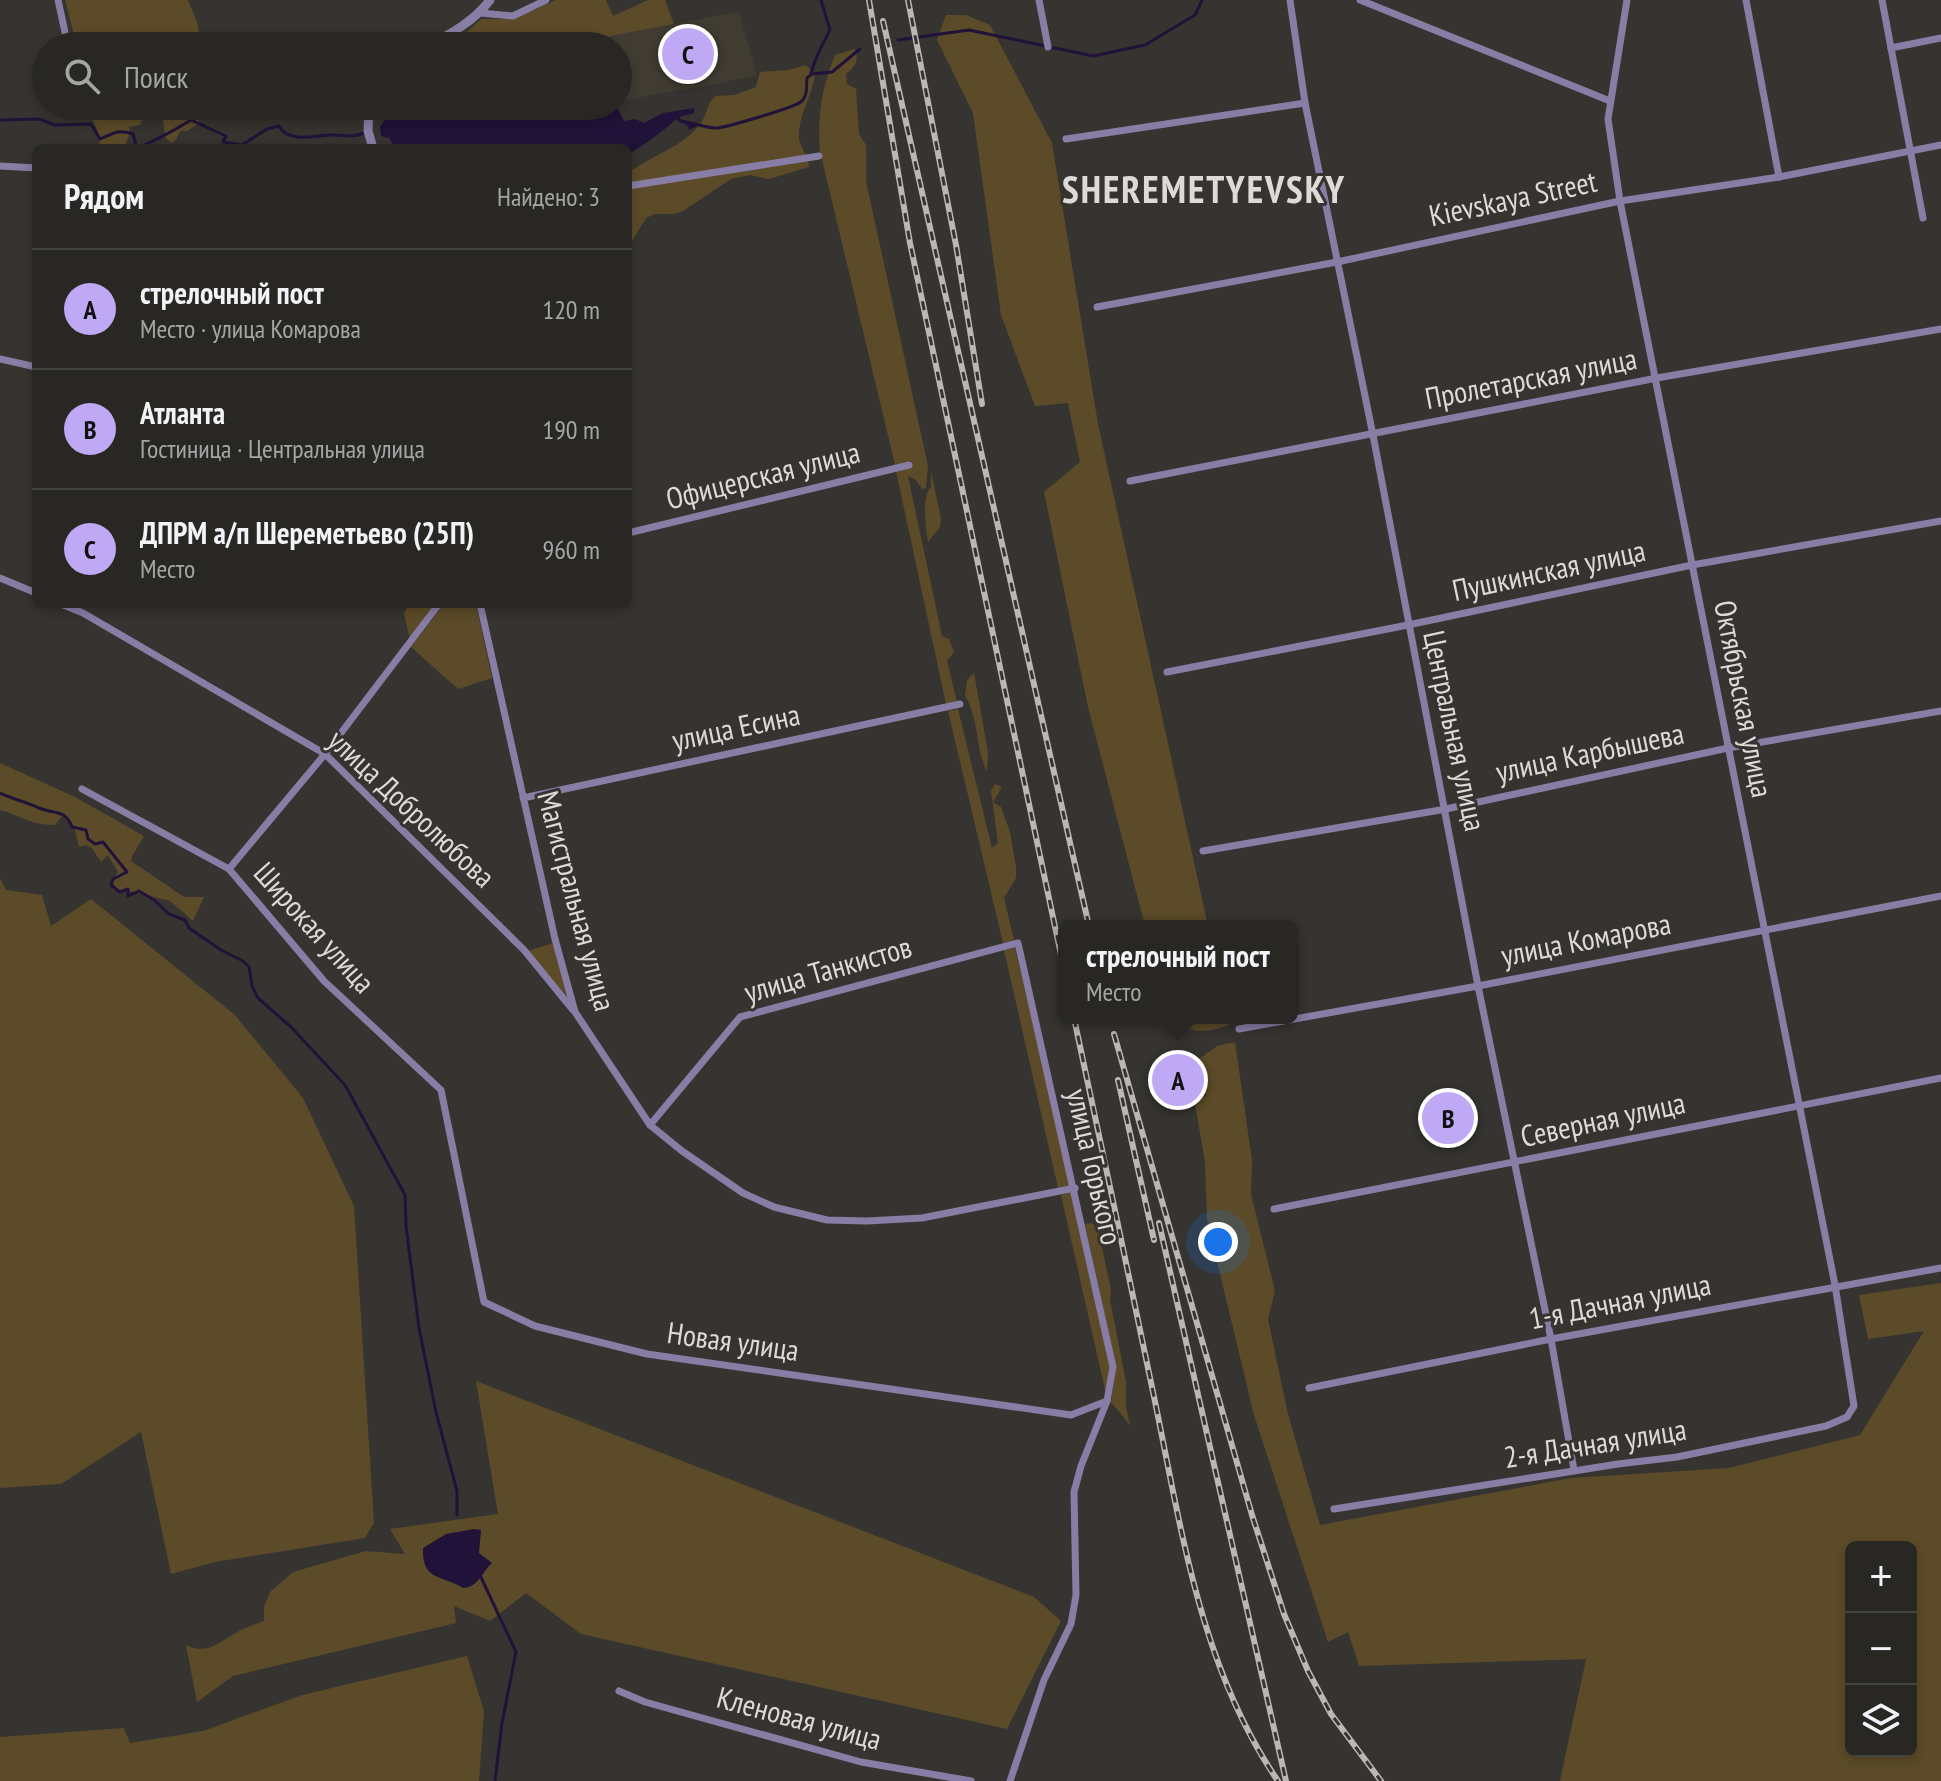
<!DOCTYPE html>
<html lang="ru">
<meta charset="utf-8">
<style>
body{margin:0;font-family:"PT Sans Narrow",sans-serif;background:#343331;color:#f1f3f6}
.controls{position:absolute;right:24px;bottom:24px;display:grid;overflow:hidden;border-radius:12px;box-shadow:0 4px 12px #0003}
.controls button{width:72px;height:72px;display:grid;place-items:center;padding:0;border:0;border-bottom:2px solid #444441;background:#282724;color:#f1f3f6;font:40px sans-serif}
.you{position:absolute;left:1218px;top:1242px;width:28px;height:28px;margin:-20px;border:6px solid #fff;border-radius:50%;background:#1a73e8;box-shadow:0 0 0 12px #1a73e833}
.badge{display:grid;place-items:center;width:52px;height:52px;border-radius:50%;background:#bfa8f4;color:#111;font-size:26px;font-weight:700}
.pin{position:absolute;translate:-50% -50%;border:4px solid #fff;box-shadow:0 2px 8px #0006}
.popup{position:absolute;left:1058px;top:920px;width:240px;height:104px;box-sizing:border-box;display:grid;place-content:center;border-radius:12px;background:#282724;filter:drop-shadow(0 2px 6px #0005);font-size:26px;white-space:nowrap;color:#a5a5a6}
.popup b{font-size:30px;color:#f1f3f6}
.popup::after{content:'';position:absolute;left:50%;top:100%;margin-left:-16px;border:16px solid transparent;border-top-color:#282724}
.list{margin:0;padding:0;list-style:none}
h2{display:flex;justify-content:space-between;align-items:center;height:104px;margin:0;padding:0 32px;font-size:34px}
h2 small{font-size:26px;font-weight:400;color:#a5a5a6}
.list li{display:grid;grid-template-columns:52px 1fr auto;gap:24px;align-items:center;box-sizing:border-box;height:120px;padding:0 32px;border-top:2px solid #444441}
.list b{display:block;font-size:30px;white-space:nowrap}
.list p{margin:0;font-size:26px;white-space:nowrap;color:#a5a5a6}
.list em{font-size:26px;font-style:normal;color:#a5a5a6}
.icon{flex:none;width:44px;height:44px;fill:none;stroke:currentColor;stroke-width:2;stroke-linecap:round;stroke-linejoin:round}
.map{position:relative;flex:none;width:1941px;height:1781px;overflow:hidden}
.search{position:absolute;background:#282724;box-shadow:0 4px 12px #0003;left:32px;top:32px;width:600px;height:88px;display:flex;align-items:center;gap:20px;box-sizing:border-box;padding:0 28px;border-radius:44px;color:#a5a5a6;font-size:30px}
.panel{position:absolute;background:#282724;box-shadow:0 4px 12px #0003;left:32px;top:144px;width:600px;height:464px;border-radius:12px}
.map>svg:first-child{display:block}
.built{fill:#413c32}
.green{fill:#5c4b28;fill-rule:evenodd}
.water{fill:#211239}
.lines{fill:none;stroke-linecap:round;stroke-linejoin:round}
.stream{stroke:#211239;stroke-width:3}
.minor{stroke:#887da4;stroke-width:7}
.tertiary{stroke:#887da4;stroke-width:9}
.rail-casing{stroke:#bab8b6;stroke-width:6}
.rail{stroke:#363430;stroke-width:3;stroke-dasharray:9;stroke-linecap:butt}
.labels{text-anchor:middle;stroke-width:6;stroke-linejoin:round;paint-order:stroke}
.street-label{font-size:30px;fill:#dddbd9;stroke:#363430}
.district-label{font-size:38px;font-weight:bold;letter-spacing:2px;fill:#dddbd9;stroke:#363430}
</style>
<div class="map">
<svg width="1941" height="1781" viewBox="0 0 1941 1781">
<rect width="100%" height="100%" fill="#363430"/>
<polygon class="built" points="739,12 757,76 626,100 618,69 618,46 612,46 609,36"/>
<g class="green">
<polygon points="65,0 188,0 198,25 200,46 77,46"/>
<polygon points="556,0 606,0 613,16 648,0 665,0 674,24 610,36 606,38 605,46 439,46 468,31 481,19 514,19"/>
<polygon points="946,15 966,15 990,25 1052,143 1098,424 1208,926 1145,926 1088,707 1044,492 1080,462 1068,403 1035,406 1001,315 973,113 937,40"/>
<path d="M855,49C859,61 856,66 846,74L847,84L856,89L859,134L866,145V181L928,466L926,488L922,489L916,480L908,476L942,636L949,639L954,652L947,661L957,702L946,704L896,471L912,467L911,461L895,465L820,151C817,116 822,87 835,55Z"/>
<path d="M806,65L815,75C812,94 801,111 799,131C797,146 808,153 809,167L769,179L750,175L731,179L683,211L674,214H655L646,218L628,248V173C650,156 684,147 701,123C707,114 706,106 715,96L734,95L756,87L760,72L788,70Z"/>
<polygon points="618,99 618,109 576,112 554,117 533,116 521,120 474,106 618,106"/>
<polygon points="87,106 199,106 199,123 187,131 180,131 176,140 171,143 166,138 162,116 151,117 150,112 144,117 140,125 129,127 130,133 124,148 99,148 100,137"/>
<path d="M931,472L941,518L940,527L928,542C926,528 921,496 931,487Z"/>
<polygon points="410,604 437,604 410,640 404,613"/>
<polygon points="444,604 476,604 492,678 458,689 411,647"/>
<path d="M974,673L988,752L987,772C975,747 979,717 965,696L967,680Z"/>
<polygon points="958,709 992,848 998,843 991,791 995,784 1002,787 993,802 1001,807 1010,832 1016,867 1016,878 1004,898 1014,940 1003,943 948,711"/>
<path d="M0,763L75,797L144,836L132,856L131,861L184,897H204L193,921L170,901L125,890L118,891L112,881L118,872L108,855L101,862L92,848L86,845L79,847L74,827L62,816L55,825C30,825 22,816 0,810Z"/>
<polygon points="0,878 6,890 42,895 51,926 91,899 235,1015 303,1098 354,1206 374,1523 365,1538 215,1562 171,1574 141,1432 61,1484 0,1488"/>
<polygon points="553,943 568,998 528,951"/>
<polygon points="1015,948 1071,1185 1058,1188 1004,950"/>
<path d="M1175,1018H1228L1229,1025C1209,1032 1190,1036 1175,1018Z"/>
<path d="M1235,1042L1252,1160L1251,1194L1275,1291L1268,1319L1288,1414L1320,1525L1571,1478L1729,1468L1860,1435L1924,1331L1868,1339L1859,1295L1941,1283V1781H1560L1586,1659L1359,1666L1348,1632L1328,1642L1254,1415L1207,1220L1205,1162L1195,1104L1206,1095L1199,1059L1217,1046ZM1851,1547H1911V1751H1851Z"/>
<polygon points="1072,1192 1110,1367 1106,1394 1061,1195"/>
<polygon points="1092,1223 1098,1230 1111,1289 1110,1300 1126,1382 1126,1407 1130,1425 1111,1402 1116,1368 1085,1224"/>
<path d="M476,1381L1034,1597L1061,1621L1007,1729L581,1634L526,1593L490,1621L454,1606L456,1623L233,1676L197,1702L186,1645C208,1656 220,1641 239,1631C247,1627 256,1624 264,1621V1607L270,1592L293,1572L366,1551L405,1554L390,1529L498,1514Z"/>
<polygon points="467,1656 484,1711 479,1781 0,1781 0,1737 124,1728 130,1743 203,1731 302,1695"/>
</g>
<g class="water">
<path d="M386,106H474L521,120L532,116L558,117L567,111L618,109L624,121L635,119L644,123L663,113L694,108V113L679,117L680,121L700,125L689,130L688,126L676,119C661,133 648,142 631,153H628V148H402L393,144L389,138L381,136L380,127L388,115Z"/>
<path d="M474,1529L481,1530L479,1553L492,1563C482,1572 479,1587 463,1588C440,1574 422,1581 423,1548L446,1534Z"/>
</g>
<g class="lines">
<g class="stream">
<polyline points="898,40 969,30 1093,56 1145,45 1195,15 1202,0"/>
<path d="M811,73C815,58 823,43 830,30L821,0"/>
<path d="M678,116L680,121C692,122 705,128 716,128C724,128 797,107 802,101C808,94 806,87 807,78L812,74L832,72L860,49"/>
<path d="M0,120L39,119L55,125L91,124L100,139C114,133 118,129 133,134L136,145L140,147C158,139 175,130 191,120L226,136L223,142L242,145L267,129L279,126C289,144 316,135 333,135C346,135 352,138 364,133"/>
<path d="M0,793C13,799 26,802 39,808C53,814 66,809 72,827L86,830L88,839L95,844L103,842L127,872L113,879L111,885L120,892L128,889V896L139,891L154,900L169,914L185,920L189,928L221,950L243,961L249,967L252,986L258,998L291,1027L345,1085L405,1195L406,1226L419,1328L436,1412L457,1491V1515"/>
<polyline points="480,1575 516,1652 502,1723 495,1781"/>
</g>
<g class="minor">
<polyline points="58,0 68,46"/>
<polyline points="1039,0 1048,47"/>
<polyline points="1290,0 1305,103 1373,435 1478,986 1551,1339 1574,1470"/>
<polyline points="1360,0 1610,101"/>
<polyline points="1746,0 1779,177"/>
<polyline points="1882,0 1923,218"/>
<polyline points="480,13 513,16 546,0"/>
<polyline points="1891,48 1941,38"/>
<polyline points="1066,139 1305,103"/>
<polyline points="0,166 36,168"/>
<polyline points="628,186 819,156"/>
<polyline points="1097,307 1337,262 1620,201 1779,177 1941,145"/>
<polyline points="0,359 36,367"/>
<polyline points="1130,481 1657,378 1941,329"/>
<polyline points="628,533 909,465"/>
<polyline points="0,578 36,593"/>
<polyline points="61,604 83,613 325,754 524,950 573,1010"/>
<polyline points="439,604 325,754 229,869 324,981 441,1090 484,1302 535,1326 647,1354 1071,1415 1107,1401"/>
<polyline points="480,604 555,939 575,1012 650,1125 682,1151 743,1193 774,1207 827,1220 867,1221 922,1218 1075,1188"/>
<polyline points="1167,672 1408,625 1692,565 1941,521"/>
<polyline points="82,789 229,869"/>
<polyline points="523,798 960,704"/>
<polyline points="1203,851 1446,809 1728,748 1941,711"/>
<polyline points="1239,1029 1478,986 1941,896"/>
<polyline points="650,1125 740,1017 1018,943 1113,1367 1107,1401 1081,1466 1074,1492 1076,1595 1071,1624 1044,1680 1010,1781"/>
<polyline points="1274,1209 1941,1078"/>
<polyline points="1309,1388 1551,1339 1941,1268"/>
<polyline points="1334,1509 1618,1464 1677,1457 1826,1426 1847,1417 1854,1406 1835,1285 1620,201 1608,119 1627,0"/>
<polyline points="619,1691 645,1702 861,1762 971,1781"/>
</g>
<g class="tertiary">
<path d="M427,46C451,34 474,21 490,0"/>
<polyline points="369,106 368,131 373,148"/>
</g>
<defs>
<g id="rail">
<polyline points="869,0 910,243 1064,969"/>
<polyline points="908,0 956,245 982,404"/>
<polyline points="883,21 1089,926"/>
<path d="M1074,1018C1101,1143 1127,1267 1153,1392C1181,1525 1199,1666 1278,1781"/>
<polyline points="1114,1034 1252,1515 1284,1614 1308,1671 1331,1714 1381,1781"/>
<polyline points="1118,1080 1154,1240"/>
<polyline points="1159,1223 1286,1781"/>
</g>
</defs>
<use href="#rail" class="rail-casing"/>
<use href="#rail" class="rail"/>
</g>
<g class="labels">
<g class="street-label">
<text transform="translate(1513 199) rotate(-12)" y="10">Kievskaya Street</text>
<text transform="translate(1531 379) rotate(-11)" y="10">Пролетарская улица</text>
<text transform="translate(763 476) rotate(-14)" y="10">Офицерская улица</text>
<text transform="translate(1549 571) rotate(-12)" y="10">Пушкинская улица</text>
<text transform="translate(1743 699) rotate(79)" y="10">Октябрьская улица</text>
<text transform="translate(736 728) rotate(-12)" y="10">улица Есина</text>
<text transform="translate(1454 731) rotate(78)" y="10">Центральная улица</text>
<text transform="translate(1590 753) rotate(-12)" y="10">улица Карбышева</text>
<text transform="translate(411 809) rotate(43)" y="10">улица Добролюбова</text>
<text transform="translate(576 901) rotate(75)" y="10">Магистральная улица</text>
<text transform="translate(314 928) rotate(48)" y="10">Широкая улица</text>
<text transform="translate(1586 940) rotate(-11)" y="10">улица Комарова</text>
<text transform="translate(828 970) rotate(-16)" y="10">улица Танкистов</text>
<text transform="translate(1603 1120) rotate(-12)" y="10">Северная улица</text>
<text transform="translate(1094 1167) rotate(77)" y="10">улица Горького</text>
<text transform="translate(1620 1302) rotate(-11)" y="10">1-я Дачная улица</text>
<text transform="translate(733 1342) rotate(8)" y="10">Новая улица</text>
<text transform="translate(1595 1444) rotate(-9)" y="10">2-я Дачная улица</text>
<text transform="translate(799 1719) rotate(15)" y="10">Кленовая улица</text>
</g>
<g class="district-label">
<text x="1204" y="203">SHEREMETYEVSKY</text>
</g>
</g>
</svg>
<div class="controls">
<button>+</button>
<button>−</button>
<button><svg class="icon" aria-label="layers" viewBox="0 0 24 24"><path d="M12 4l9 5-9 5-9-5zM3 14l9 5 9-5"/></svg></button>
</div>
<div class="you"></div>
<div class="pin badge" style="left:1178px;top:1080px">A</div>
<div class="popup"><b>стрелочный пост</b>Место</div>
<div class="pin badge" style="left:1448px;top:1118px">B</div>
<div class="pin badge" style="left:688px;top:54px">C</div>
<div class="search"><svg class="icon" aria-label="search" viewBox="0 0 24 24"><circle cx="10" cy="10" r="6"/><path d="M15 15l6 6"/></svg>Поиск</div>
<section class="panel">
<h2>Рядом<small>Найдено: 3</small></h2>
<ul class="list">
<li><span class="badge">A</span><div><b>стрелочный пост</b><p>Место · улица Комарова</p></div><em>120 m</em></li>
<li><span class="badge">B</span><div><b>Атланта</b><p>Гостиница · Центральная улица</p></div><em>190 m</em></li>
<li><span class="badge">C</span><div><b>ДПРМ а/п Шереметьево (25П)</b><p>Место</p></div><em>960 m</em></li>
</ul>
</section>
</div>
